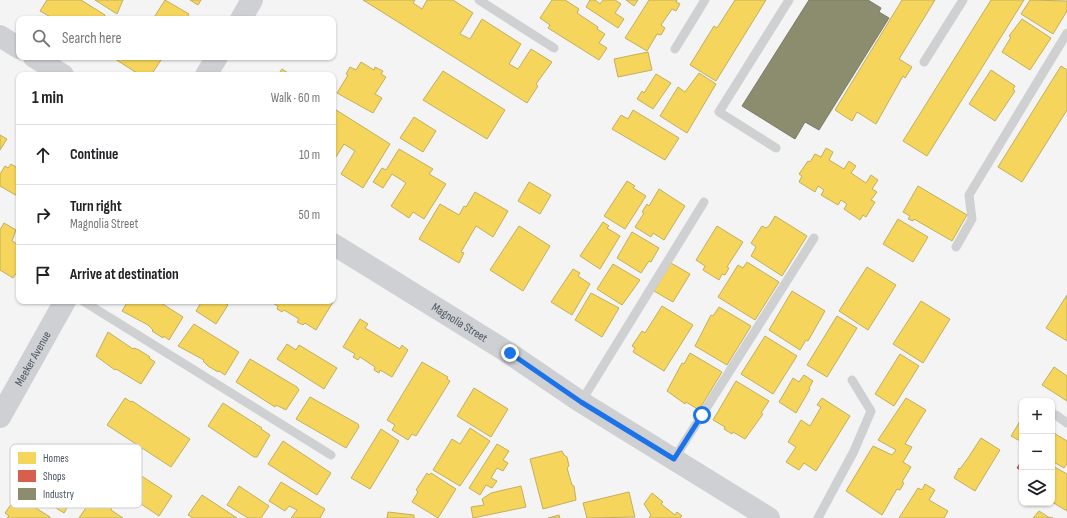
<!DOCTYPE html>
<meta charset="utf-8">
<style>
body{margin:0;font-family:"Sofia Sans Condensed",sans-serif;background:#f2f2f2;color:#202124}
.controls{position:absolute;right:12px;bottom:12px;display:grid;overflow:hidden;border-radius:8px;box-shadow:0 1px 3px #0004}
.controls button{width:36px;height:36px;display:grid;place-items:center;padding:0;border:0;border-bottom:1px solid #e0e0e0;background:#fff;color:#202124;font:20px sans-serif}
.stop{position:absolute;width:12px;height:12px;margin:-9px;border:3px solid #1a73e8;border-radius:50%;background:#fff}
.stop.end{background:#1a73e8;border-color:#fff;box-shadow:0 1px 4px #0008}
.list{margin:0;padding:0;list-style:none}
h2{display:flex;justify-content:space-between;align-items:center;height:52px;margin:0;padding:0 16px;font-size:17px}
h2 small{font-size:13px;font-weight:400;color:#757577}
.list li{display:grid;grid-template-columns:26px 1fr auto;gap:12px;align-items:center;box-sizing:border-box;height:60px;padding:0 16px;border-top:1px solid #e0e0e0}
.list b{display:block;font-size:15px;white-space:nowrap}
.list p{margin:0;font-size:13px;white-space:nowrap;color:#757577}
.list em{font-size:13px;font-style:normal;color:#757577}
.icon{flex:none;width:22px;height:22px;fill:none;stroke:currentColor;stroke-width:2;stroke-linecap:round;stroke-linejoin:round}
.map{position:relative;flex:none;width:1067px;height:518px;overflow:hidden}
.search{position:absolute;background:#fff;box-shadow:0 1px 3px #0004;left:16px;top:16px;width:320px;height:44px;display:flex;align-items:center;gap:10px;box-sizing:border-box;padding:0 14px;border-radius:8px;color:#757577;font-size:15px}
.panel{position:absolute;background:#fff;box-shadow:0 1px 3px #0004;left:16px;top:72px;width:320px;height:232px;border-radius:8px}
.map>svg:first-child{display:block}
.homes{fill:#f6d55c;stroke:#c2af5e}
.shops{fill:#d6604d;stroke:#ac5d53}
.industry{fill:#8c8c6e;stroke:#787c6a}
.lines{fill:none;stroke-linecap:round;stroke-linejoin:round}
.lane{stroke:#ced0d2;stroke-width:9}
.secondary{stroke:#ced0d4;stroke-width:22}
.route{stroke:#1a73e8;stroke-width:5}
.labels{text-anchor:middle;stroke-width:4;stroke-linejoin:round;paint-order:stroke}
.street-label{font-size:12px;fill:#4a5661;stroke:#fff}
.key{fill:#fff;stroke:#c9ccd0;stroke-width:1}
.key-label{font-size:11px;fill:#4a5661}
</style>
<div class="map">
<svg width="1067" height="518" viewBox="0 0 1067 518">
<rect width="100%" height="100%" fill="#f4f4f4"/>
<g class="homes">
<polygon points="47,0 81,0 105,15 103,19 54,19 40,11"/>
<polygon points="95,0 123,0 117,14"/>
<polygon points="165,0 189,14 186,19 153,19"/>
<polygon points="190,0 201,0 198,5"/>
<polygon points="363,0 415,0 413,3 422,9 427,0 453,0 473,13 460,34 470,39 482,19 521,44 509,64 518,69 531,49 552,62 536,84 538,86 527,103"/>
<polygon points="552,0 565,0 579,9 577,13 598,27 597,29 605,34 599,43 607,48 599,60 548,28 550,25 540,18"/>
<polygon points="590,0 595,0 600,4 603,0 615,0 621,4 615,13 624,19 618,28 586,7"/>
<polygon points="626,0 638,0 634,6"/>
<polygon points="649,0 677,0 676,2 680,4 676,11 672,9 661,25 665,28 661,35 657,34 647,51 625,38"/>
<polygon points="735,0 766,0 716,81 690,65 714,26 717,28"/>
<polygon points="902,0 935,0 899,59 912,67 905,78 903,76 876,124 857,112 852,121 835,110"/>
<polygon points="991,0 1024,0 927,156 903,141"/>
<polygon points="1030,0 1067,1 1067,11 1053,34 1021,14"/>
<polygon points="1022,19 1051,38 1030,70 1002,52 1011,37 1009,36"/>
<polygon points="648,52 652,70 618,77 614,59"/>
<polygon points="112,57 163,57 151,75 140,75"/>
<polygon points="361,62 374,70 375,67 383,71 381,74 386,77 375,94 382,98 373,113 337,93 348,75 346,74 350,67 356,70"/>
<polygon points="1061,66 1067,70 1067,110 1022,182 998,167"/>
<polygon points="282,69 291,75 278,75"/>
<polygon points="991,70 1015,86 1013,89 1015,91 995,121 969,104"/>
<polygon points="443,71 505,110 487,139 423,100"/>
<polygon points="699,73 716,84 687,133 660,116 678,87 685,92"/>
<polygon points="656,74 671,83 653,109 637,99 642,91 644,93"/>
<polygon points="333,108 390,144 363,188 341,174 355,151 344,144 336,157 333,155"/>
<polygon points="633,110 679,138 665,160 612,129 621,115 628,119"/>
<polygon points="414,117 436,131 423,152 400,138"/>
<polygon points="0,135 7,139 0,150"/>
<polygon points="826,148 833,152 829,160 844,169 849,161 856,166 851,173 866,183 871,175 878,180 872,189 877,192 871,200 875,202 866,217 863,215 860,220 844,209 847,204 841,200 838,205 821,195 824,190 818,186 815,192 799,182 802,176 799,174 808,161 810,162 815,154 821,157"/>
<polygon points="399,149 433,169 429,174 446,184 424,219 413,212 409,218 391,206 406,183 392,174 383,188 373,182 382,168 386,170"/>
<polygon points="11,164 19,169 19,197 0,186 0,174 5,166 8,168"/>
<polygon points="627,181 635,186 633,188 646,196 625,229 604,216"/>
<polygon points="529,182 551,195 540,214 518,201"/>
<polygon points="918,186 967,215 952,241 914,219 913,221 908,219 910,216 903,212"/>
<polygon points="659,189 685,206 664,240 653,233 651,237 635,227 644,213 642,212 647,204 649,206"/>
<polygon points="475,192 508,211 493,237 476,226 461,252 464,253 459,263 419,239 440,204 459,215 464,206 466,207"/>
<polygon points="775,216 807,236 782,276 751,256 756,247 751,243 762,226 766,228 769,226"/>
<polygon points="898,219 928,237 913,262 883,244"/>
<polygon points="603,222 609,226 607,228 620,236 600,269 580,256"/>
<polygon points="4,223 16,230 12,241 19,245 19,264 17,267 19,269 13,278 0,270 0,230"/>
<polygon points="519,226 550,246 523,291 490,270"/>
<polygon points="717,226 743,242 727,267 729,268 725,275 722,274 719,280 703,270 705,266 696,260"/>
<polygon points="632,232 659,248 651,262 649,261 641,273 617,258"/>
<polygon points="747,262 779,282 755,320 718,297 738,265 743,268"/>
<polygon points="671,263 690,274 673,302 654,291"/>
<polygon points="613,264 640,280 622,305 597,289"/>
<polygon points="867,267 896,285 868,330 839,311"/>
<polygon points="573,269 580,273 578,276 590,284 572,315 551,302"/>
<polygon points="792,291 825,311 808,341 806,340 800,350 769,330"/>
<polygon points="591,293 619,308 602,337 575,320"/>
<polygon points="1067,295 1067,341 1046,328"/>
<polygon points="128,301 158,301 183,317 169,340 164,336 163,338 152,331 153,330 148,325 122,311"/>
<polygon points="202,301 222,301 228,305 216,324 196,311"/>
<polygon points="269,301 331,301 333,302 316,330 305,323 303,325 297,322 299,319 284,310 282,312 277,309 278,306"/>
<polygon points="921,301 950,319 923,363 893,344"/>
<polygon points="662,306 693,325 664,371 633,352 635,348 632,346 642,331 645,333"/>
<polygon points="719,307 751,326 727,365 695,346 711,315 713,316"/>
<polygon points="837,316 857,328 827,377 807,365"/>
<polygon points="360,319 368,324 365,328 400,349 402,345 408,350 392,377 380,370 379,373 374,370 375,367 360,357 358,360 353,357 355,354 343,347"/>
<polygon points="194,324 239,352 225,375 219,371 218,372 208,366 203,361 204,360 178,346"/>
<polygon points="108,332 133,349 134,348 139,350 150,357 149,358 155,362 141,384 116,369 115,370 96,356"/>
<polygon points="765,336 797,356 773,394 741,374"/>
<polygon points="287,344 296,350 299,345 337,368 324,389 277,359"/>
<polygon points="690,353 722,372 699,410 686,402 685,404 667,391 682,363 684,364"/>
<polygon points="900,354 919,366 894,406 875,394"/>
<polygon points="250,359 297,387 299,390 286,410 276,405 275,407 236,382"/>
<polygon points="422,362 448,377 447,379 450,381 416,436 412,434 408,440 392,430 395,425 387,420"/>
<polygon points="1054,367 1067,376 1067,401 1042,385"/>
<polygon points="804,375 813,381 809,388 810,389 796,413 779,402 793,378 799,382"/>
<polygon points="736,381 769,401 761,413 763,414 745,439 733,432 732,434 724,429 725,427 713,420"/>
<polygon points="474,388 508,409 491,437 457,416"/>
<polygon points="310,397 358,424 359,427 346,448 296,419"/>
<polygon points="125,398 131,402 132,401 190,439 171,467 107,425"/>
<polygon points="822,398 850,416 816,471 804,463 799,470 786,462 796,447 788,442 801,420 810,426 821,407 817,405"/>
<polygon points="906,398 926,410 905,444 912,447 903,462 911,467 902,482 904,483 900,490 897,489 882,515 846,491 873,446 892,455 896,450 878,440"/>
<polygon points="223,403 262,428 261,429 270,435 257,457 254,457 208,426"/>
<polygon points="1022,418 1022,442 1011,436"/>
<polygon points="470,428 490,441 460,486 433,470 452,439 460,444"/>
<polygon points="381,429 399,441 370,489 351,478"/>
<polygon points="1052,432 1067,441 1067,464 1064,468 1052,461"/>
<polygon points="981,438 1000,450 975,491 954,478 959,468 960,469 968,458"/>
<polygon points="283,441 331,473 317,495 268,464"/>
<polygon points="497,444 509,451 503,460 508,463 503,471 497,468 491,478 497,481 492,488 486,485 480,495 469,488"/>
<polygon points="104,448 130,465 128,467 172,496 159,516 141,504 140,506 88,472"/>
<polygon points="562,451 564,455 567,457 569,466 567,468 572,485 574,486 576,500 543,509 530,459"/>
<polygon points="40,460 81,485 64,513 22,487"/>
<polygon points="1053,466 1067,474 1067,511 1052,502"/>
<polygon points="427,473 429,475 431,473 456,489 438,518 412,502 418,492 416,490"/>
<polygon points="281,482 325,509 320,518 291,518 297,510 289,506 285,511 269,501"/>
<polygon points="925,484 935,490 929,500 948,511 944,518 899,518 918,488 922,490"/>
<polygon points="239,486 269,506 261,518 248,518 227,505"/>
<polygon points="521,486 526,507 473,518 471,507 484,505 482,499 491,493"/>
<polygon points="629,492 635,517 587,518 583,503"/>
<polygon points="652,493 663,502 661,504 675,515 677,512 682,516 680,518 649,518 651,515 644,504"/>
<polygon points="202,495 237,518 193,518 188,515"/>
<polygon points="17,496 50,517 50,518 7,518 9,516 5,513"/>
<polygon points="94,496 112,507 111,510 123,518 79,518"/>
<polygon points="1039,511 1048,517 1053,518 1033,518"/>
<polygon points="388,512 414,515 414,518 387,518"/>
<polygon points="559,515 560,518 548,518"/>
</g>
<polygon class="shops" points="1022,460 1022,471 1017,468"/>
<polygon class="industry" points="809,0 868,0 881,8 879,12 889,18 819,130 805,122 795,139 742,106"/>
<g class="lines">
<g class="lane">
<polyline points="479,0 554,48"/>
<polyline points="675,49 705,0"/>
<polyline points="924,62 963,0"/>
<polyline points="776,148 719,112 789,0"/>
<polyline points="956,247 972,219 969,195 1067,33"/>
<polyline points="83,301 331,455"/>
<polyline points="581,402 704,202"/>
<polyline points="1056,415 1067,423"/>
<polyline points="674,459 814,238"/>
<polyline points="818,518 854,451 871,411 852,380"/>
</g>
<g class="secondary">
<polyline points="241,19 252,0"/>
<polyline points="0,36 19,48"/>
<polyline points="34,57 63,75"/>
<polyline points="206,75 217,57"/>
<path id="s1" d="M333,244L509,353L581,402L769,518"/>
<path id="s2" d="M0,417L65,301"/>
</g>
</g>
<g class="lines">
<polyline class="route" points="510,353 581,402 674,459 702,415"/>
</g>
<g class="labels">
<g class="street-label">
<text dy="4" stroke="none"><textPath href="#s1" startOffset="149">Magnolia Street</textPath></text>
<text dy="4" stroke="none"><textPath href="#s2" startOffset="67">Meeker Avenue</textPath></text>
</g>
</g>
<rect x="10" y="444" width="132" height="64" rx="6" class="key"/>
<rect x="18" y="452" width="18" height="12" fill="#f6d55c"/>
<rect x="18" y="470" width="18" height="12" fill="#d6604d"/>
<rect x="18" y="488" width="18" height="12" fill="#8c8c6e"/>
<g class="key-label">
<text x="43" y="462">Homes</text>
<text x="43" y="480">Shops</text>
<text x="43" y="498">Industry</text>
</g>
</svg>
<div class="controls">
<button>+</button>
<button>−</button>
<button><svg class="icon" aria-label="layers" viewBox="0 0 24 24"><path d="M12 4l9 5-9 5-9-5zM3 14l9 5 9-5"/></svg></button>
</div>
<div class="stop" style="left:702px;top:415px"></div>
<div class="stop end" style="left:510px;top:353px"></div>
<div class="search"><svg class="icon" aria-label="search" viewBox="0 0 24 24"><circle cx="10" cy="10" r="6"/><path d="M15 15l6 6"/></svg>Search here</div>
<section class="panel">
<h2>1 min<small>Walk · 60 m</small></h2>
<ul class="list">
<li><svg class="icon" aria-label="ahead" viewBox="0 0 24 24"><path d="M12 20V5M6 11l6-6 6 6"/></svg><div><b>Continue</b></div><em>10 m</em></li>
<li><svg class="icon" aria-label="right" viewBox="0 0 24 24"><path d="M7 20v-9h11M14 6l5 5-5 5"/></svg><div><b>Turn right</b><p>Magnolia Street</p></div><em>50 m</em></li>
<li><svg class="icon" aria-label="arrive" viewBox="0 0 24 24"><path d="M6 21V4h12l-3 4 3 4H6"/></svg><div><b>Arrive at destination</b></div></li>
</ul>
</section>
</div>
